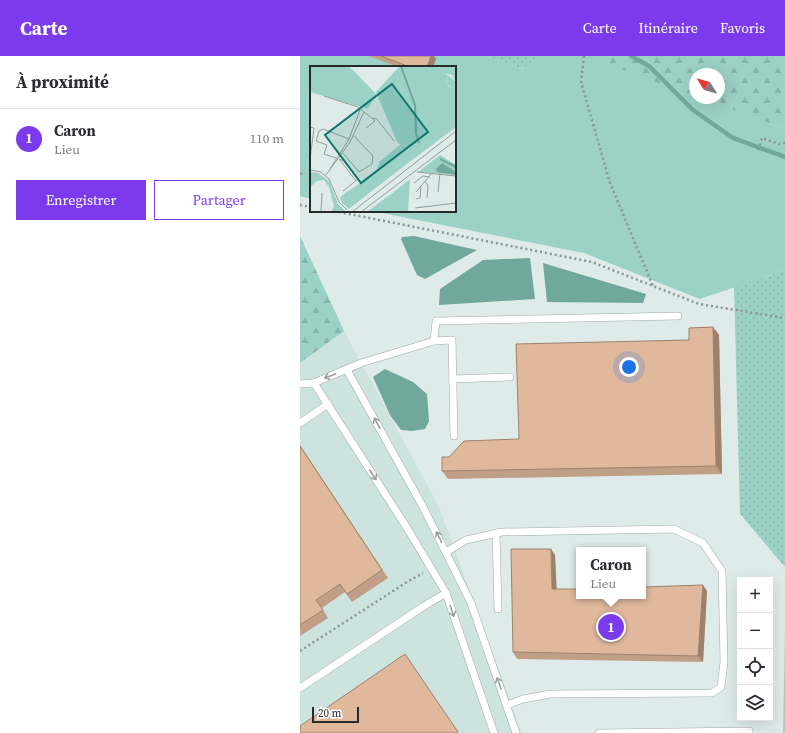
<!DOCTYPE html>
<html lang="fr">
<meta charset="utf-8">
<style>
body{margin:0;font-family:"Source Serif 4",serif;background:#f7f7f7;color:#2b2b33}
.controls{position:absolute;right:12px;bottom:12px;display:grid;overflow:hidden;border-radius:0px;box-shadow:0 4px 16px #0002}
.controls button{width:36px;height:36px;display:grid;place-items:center;padding:0;border:0;border-bottom:1px solid #e1e1e2;background:#fff;color:#2b2b33;font:20px sans-serif}
.compass{position:absolute;left:389px;top:12px;width:36px;height:36px;border-radius:50%;background:#fff;box-shadow:0 4px 16px #0002;rotate:307deg}
.scale{position:absolute;left:12px;bottom:10px;width:47px;box-sizing:border-box;padding-left:4px;border:2px solid #262b2a;border-top:0;font-size:11px;line-height:14px;white-space:nowrap;color:#262b2a;-webkit-text-stroke:3px #fff;paint-order:stroke}
.you{position:absolute;left:329px;top:311px;width:14px;height:14px;margin:-10px;border:3px solid #fff;border-radius:50%;background:#1a73e8;box-shadow:0 0 0 6px #1a73e833}
.badge{display:grid;place-items:center;width:26px;height:26px;border-radius:50%;background:#7c3aed;color:#fff;font-size:13px;font-weight:700}
.pin{position:absolute;translate:-50% -50%;border:2px solid #fff;box-shadow:0 1px 4px #0006}
.popup{position:absolute;left:276px;top:491px;width:70px;height:52px;box-sizing:border-box;display:grid;place-content:center;border-radius:0px;background:#fff;filter:drop-shadow(0 1px 3px #0005);font-size:13px;white-space:nowrap;color:#7c7c81}
.popup b{font-size:15px;color:#2b2b33}
.popup::after{content:'';position:absolute;left:50%;top:100%;margin-left:-8px;border:8px solid transparent;border-top-color:#fff}
.list{margin:0;padding:0;list-style:none}
h2{display:flex;justify-content:space-between;align-items:center;height:52px;margin:0;padding:0 16px;font-size:17px}
h2 small{font-size:13px;font-weight:400;color:#7c7c81}
.list li{display:grid;grid-template-columns:26px 1fr auto;gap:12px;align-items:center;box-sizing:border-box;height:60px;padding:0 16px;border-top:1px solid #e1e1e2}
.list b{display:block;font-size:15px;white-space:nowrap}
.list p{margin:0;font-size:13px;white-space:nowrap;color:#7c7c81}
.list em{font-size:13px;font-style:normal;color:#7c7c81}
.actions{display:flex;gap:8px;padding:12px 16px}
.actions a{flex:1;padding:9px 0;border:1px solid #7c3aed;border-radius:0px;text-align:center;font-size:14px;color:#7c3aed}
.actions .main{background:#7c3aed;color:#fff}
.icon{flex:none;width:22px;height:22px;fill:none;stroke:currentColor;stroke-width:2;stroke-linecap:round;stroke-linejoin:round}
.map{position:relative;flex:none;width:485px;height:677px;overflow:hidden}
header{display:flex;align-items:center;gap:24px;box-sizing:border-box;height:56px;padding:0 20px;background:#7c3aed;color:#fff}
header strong{font-size:19px}
nav{display:flex;gap:22px;margin-inline-start:auto;font-size:14px}
main{display:flex}
aside{flex:1;background:#fff}
.map>svg:first-child{display:block}
.built{fill:#cce3de}
.grass{fill:url(#grass-dots)}
.forest{fill:url(#forest-firs)}
.park{fill:#9cd1c7}
.water{fill:#70a89e}
.lines{fill:none;stroke-linecap:round;stroke-linejoin:round}
.stream{stroke:#70a89e;stroke-width:4.5}
.service-casing{stroke:#9da9a7;stroke-width:8}
.path{stroke:#8a9492;stroke-width:2.5;stroke-dasharray:2 3;stroke-linecap:butt}
.service{stroke:#fff;stroke-width:7}
.wall{fill:#c19e86}
.shaded-wall{fill:#9d816d}
.building{fill:#e0b89c;stroke:#9d816d}
.oneway{stroke:#9da09f}
.inset-river{fill:none;stroke:#70a89e;stroke-width:2}
.inset-road{fill:none;stroke:#949e9d;stroke-width:1}
.view{fill:#0f766e;fill-opacity:0.15;stroke:#0f766e;stroke-width:2}
.inset-edge{fill:none;stroke:#262b2a;stroke-width:2}
</style>
<header>
<strong>Carte</strong>
<nav><a>Carte</a><a>Itinéraire</a><a>Favoris</a></nav>
</header>
<main>
<aside>
<h2>À proximité<small></small></h2>
<ul class="list">
<li><span class="badge">1</span><div><b>Caron</b><p>Lieu</p></div><em>110 m</em></li>
</ul>
<div class="actions"><a class="main">Enregistrer</a><a>Partager</a></div>
</aside>
<div class="map">
<svg width="485" height="677" viewBox="0 0 485 677">
<defs>
<pattern id="grass-dots" width="8" height="8" patternUnits="userSpaceOnUse"><rect width="8" height="8" fill="#9cd1c7"/><path d="M2 2h.1M6 6h.1" fill="none" stroke="#86b4ab" stroke-width="1.8" stroke-linecap="round"/></pattern>
<pattern id="forest-firs" width="22" height="20" patternUnits="userSpaceOnUse"><rect width="22" height="20" fill="#9cd1c7"/><path d="M5 1l3.5 6h-7zM16 11l3.5 6h-7z" fill="#86b4ab"/></pattern>
</defs>
<rect width="100%" height="100%" fill="#deebe9"/>
<polygon class="built" points="44,275 139,451 222,677 0,677 0,307"/>
<g class="grass">
<polygon points="186,0 241,0 223,13"/>
<polygon points="485,214 485,511 440,458 434,231"/>
<polygon points="485,574 485,677 483,677"/>
</g>
<g class="forest">
<polygon points="283,0 485,0 485,73 398,42 419,42 419,18 395,18 395,41"/>
<polygon points="0,180 44,275 0,307"/>
</g>
<polygon class="park" points="0,0 186,0 223,13 241,0 285,0 395,40 395,42 401,42 485,73 485,214 400,243 284,197 72,155 155,155 155,11 11,11 11,143 0,140"/>
<g class="water">
<polygon points="114,180 177,194 125,223 117,219 101,183 102,181"/>
<polygon points="230,202 235,243 139,249 140,233 183,204"/>
<polygon points="243,207 346,238 343,247 247,246"/>
<polygon points="85,313 113,326 127,338 129,365 125,373 112,375 101,374 90,359 73,321"/>
</g>
<g class="lines">
<polyline class="stream" points="331,0 349,10 393,54 433,82 485,101"/>
<defs>
<g id="service">
<polyline points="134,285 136,265 378,260"/>
<polyline points="47,314 122,449 171,547 216,677"/>
<polyline points="153,323 210,321"/>
<polyline points="14,327 107,472 146,537 194,677"/>
<polyline points="0,328 14,327 61,307 134,285 152,284 154,380"/>
<polyline points="0,367 28,348"/>
<polyline points="196,477 198,553"/>
<polyline points="146,496 166,484 202,476 374,473 403,487 422,515 424,606 421,631 412,637 250,638 223,643 207,649"/>
<polyline points="0,632 124,550 146,537"/>
<polyline points="299,677 449,675 449,677"/>
</g>
</defs>
<use href="#service" class="service-casing"/>
<g class="path">
<polyline points="284,0 281,26 310,127 353,230"/>
<polyline points="458,94 462,82 479,88 485,87"/>
<polyline points="0,118 4,117"/>
<polyline points="0,149 11,151"/>
<polyline points="34,155 292,206 399,248 485,262"/>
<polyline points="0,595 107,526 123,517"/>
</g>
<use href="#service" class="service"/>
</g>
<g class="wall">
<polygon points="69,0 134,0 136,3 133,11 98,11"/>
<polygon points="413,271 419,279 422,418 148,423 142,415 219,383 389,284"/>
<polygon points="0,389 88,522 52,546 45,536 22,552 28,562 0,580"/>
<polygon points="255,499 256,533 407,535 403,606 217,603 213,596"/>
</g>
<g class="shaded-wall">
<polygon points="131,0 134,0 136,3 133,11 127,11"/>
<polygon points="413,271 419,279 422,418 416,410"/>
<polygon points="251,493 255,499 257,540 252,533"/>
<polygon points="403,529 407,535 403,606 398,600"/>
</g>
<g class="building">
<polygon points="81,0 131,0 127,11 110,11"/>
<polygon points="413,271 416,410 142,415 142,401 149,401 164,385 219,383 216,288 389,284 389,272"/>
<polygon points="0,390 82,514 47,538 40,528 16,544 23,554 0,569"/>
<polygon points="211,493 251,493 252,533 279,533 279,540 343,540 343,531 403,529 398,600 213,596"/>
<polygon points="105,598 158,676 157,677 0,677 0,670"/>
</g>
<defs><path id="oneway-shaft" d="M-6 0H5M1.5-3L5.5 0L1.5 3" fill="none" stroke-width="1.6" stroke-linecap="round" stroke-linejoin="round"/></defs>
<g class="oneway">
<use href="#oneway-shaft" transform="translate(30 320) rotate(160)"/>
<use href="#oneway-shaft" transform="translate(77 367) rotate(-119)"/>
<use href="#oneway-shaft" transform="translate(73 419) rotate(57)"/>
<use href="#oneway-shaft" transform="translate(139 481) rotate(-116)"/>
<use href="#oneway-shaft" transform="translate(152 555) rotate(71)"/>
<use href="#oneway-shaft" transform="translate(199 627) rotate(-109)"/>
</g>
<g transform="translate(10 10)">
<rect width="146" height="146" fill="#deebe9"/>
<path d="M90,0H93L106,34V41L102,43L97,41L85,5ZM138,9L146,16V24L136,18ZM146,55V61L98,97V91L79,107L77,102L58,117V128L39,143L32,137L30,131L67,105L69,96L91,78L101,85L108,84ZM130,89L146,99V109L108,106ZM0,106L8,107L19,115L28,138L36,146H21L24,140L19,121L14,114L7,115L0,121ZM80,129L91,141V146H77L79,143L70,136Z" fill="#9cd1c7"/>
<path d="M0,0H38L44,5L66,28L58,43L0,26ZM93,0H131L134,7L138,9L136,15L138,20L145,23L146,18V55L108,84H106L102,43L106,41V34ZM98,91V97L58,128V116L77,102L79,107ZM100,113L98,146H91V141L80,129ZM70,136L79,143L77,146H57Z" fill="#9cd1c7"/>
<path d="M131,0H146V16L142,9L134,7Z" fill="#9cd1c7"/>
<path d="M85,5L97,41L102,43L113,79L103,87L87,76L66,26Z" fill="#9cd1c7"/>
<path d="M132,97L146,106V109L127,106L126,103Z" fill="#70a89e"/>
<path class="inset-river" d="M91,0L105,39L106,67L109,77M130,93L146,101"/>
<path class="inset-road" d="M14,30L48,41L63,53L65,55L56,62M63,53L66,52L84,75M0,61L4,62L0,93M33,87L49,106L62,98L63,90L44,70M26,92L14,88L17,79L6,75L9,65L13,63L39,73M29,93L35,95L48,113L33,125M30,94L46,115M20,103L39,73L50,44M0,104L11,106L19,113L29,136L37,144M107,106L146,110M16,109L40,76L54,46M115,115L118,120L117,132M104,117L113,110L120,111M106,126L122,107M128,126L130,107M106,133L110,132L111,120M105,142L146,137M11,146L12,127M42,146L146,65M51,146L146,74"/>
<path class="view" d="M82,18L118,66L51,117L15,69Z"/>
<rect width="146" height="146" class="inset-edge"/>
</g>
</svg>
<div class="controls">
<button>+</button>
<button>−</button>
<button><svg class="icon" aria-label="locate" viewBox="0 0 24 24"><circle cx="12" cy="12" r="6"/><path d="M12 2v4M12 18v4M2 12h4M18 12h4"/></svg></button>
<button><svg class="icon" aria-label="layers" viewBox="0 0 24 24"><path d="M12 4l9 5-9 5-9-5zM3 14l9 5 9-5"/></svg></button>
</div>
<svg class="compass" viewBox="-18 -18 36 36"><path d="M0-13l5 13h-10z" fill="#e53935"/><path d="M0 13l5-13h-10z" fill="#7c7c81"/></svg>
<div class="scale">20 m</div>
<div class="you"></div>
<div class="pin badge" style="left:311px;top:571px">1</div>
<div class="popup"><b>Caron</b>Lieu</div>
</div>
</main>
